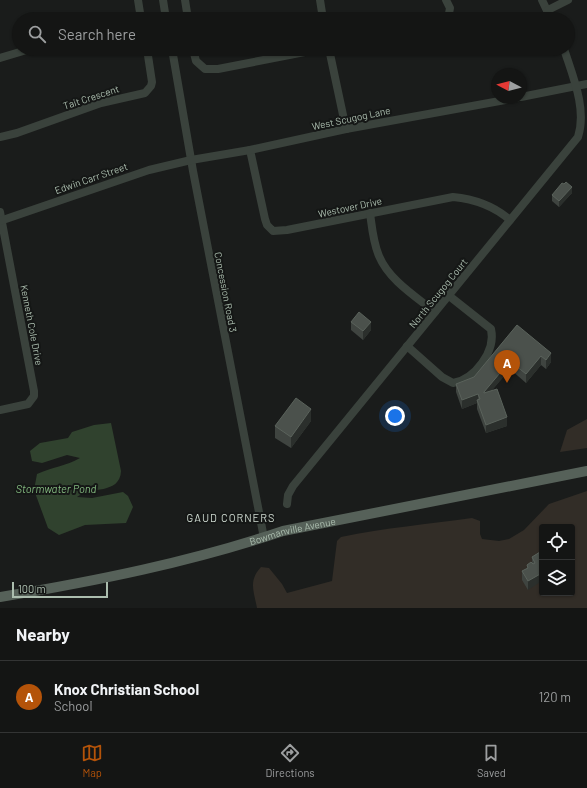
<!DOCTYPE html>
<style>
body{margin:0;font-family:Barlow,sans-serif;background:#1d1e1d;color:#f1f3f6}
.controls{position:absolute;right:12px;bottom:12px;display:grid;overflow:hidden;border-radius:4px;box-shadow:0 1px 3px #0004}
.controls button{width:36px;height:36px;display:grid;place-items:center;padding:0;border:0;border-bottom:1px solid #333434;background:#141514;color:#f1f3f6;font:20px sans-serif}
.compass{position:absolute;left:491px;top:68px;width:36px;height:36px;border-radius:50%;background:#141514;box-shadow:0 1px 3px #0004;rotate:277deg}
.scale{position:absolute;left:12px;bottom:10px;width:96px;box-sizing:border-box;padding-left:4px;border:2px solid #abbdae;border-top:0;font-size:11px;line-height:14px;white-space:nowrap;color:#abbdae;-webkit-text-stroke:3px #151716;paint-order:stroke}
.you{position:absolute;left:395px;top:416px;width:14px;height:14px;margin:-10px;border:3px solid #fff;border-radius:50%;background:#1a73e8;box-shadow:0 0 0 6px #1a73e833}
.badge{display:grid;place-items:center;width:26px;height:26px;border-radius:50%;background:#b45309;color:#fff;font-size:13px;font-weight:700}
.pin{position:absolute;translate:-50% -33px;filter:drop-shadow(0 1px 2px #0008)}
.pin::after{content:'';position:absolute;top:21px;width:14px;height:12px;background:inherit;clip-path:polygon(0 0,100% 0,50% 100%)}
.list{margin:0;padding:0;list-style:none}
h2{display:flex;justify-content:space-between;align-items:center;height:52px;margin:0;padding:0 16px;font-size:17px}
h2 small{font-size:13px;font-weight:400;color:#9d9fa0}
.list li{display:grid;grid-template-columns:26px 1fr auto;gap:12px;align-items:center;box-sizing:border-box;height:72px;padding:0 16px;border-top:1px solid #333434}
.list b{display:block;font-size:15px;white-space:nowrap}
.list p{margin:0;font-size:13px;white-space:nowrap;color:#9d9fa0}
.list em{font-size:13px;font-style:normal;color:#9d9fa0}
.icon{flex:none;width:22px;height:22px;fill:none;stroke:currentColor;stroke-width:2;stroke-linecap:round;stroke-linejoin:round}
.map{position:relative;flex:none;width:587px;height:608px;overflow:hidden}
.search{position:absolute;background:#141514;box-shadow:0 1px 3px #0004;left:12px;right:12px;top:12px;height:44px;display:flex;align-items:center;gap:10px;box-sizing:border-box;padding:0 14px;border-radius:22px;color:#9d9fa0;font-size:15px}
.sheet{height:124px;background:#141514}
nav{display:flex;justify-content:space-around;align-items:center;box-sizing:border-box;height:56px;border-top:1px solid #333434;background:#141514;font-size:11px;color:#9d9fa0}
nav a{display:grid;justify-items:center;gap:2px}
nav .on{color:#b45309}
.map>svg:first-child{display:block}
.green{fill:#322d27;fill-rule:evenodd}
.water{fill:#30422e}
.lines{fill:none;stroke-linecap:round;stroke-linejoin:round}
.minor{stroke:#3a423c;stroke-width:8}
.major{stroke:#566159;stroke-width:10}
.wall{fill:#3f4440}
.shaded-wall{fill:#2b2f2c}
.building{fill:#4b514c;stroke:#5a625b}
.labels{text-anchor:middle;stroke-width:4;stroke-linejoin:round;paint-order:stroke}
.street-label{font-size:10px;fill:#abbdae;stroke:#151716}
.water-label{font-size:11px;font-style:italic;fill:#84ba80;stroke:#151716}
.neighbourhood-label{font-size:11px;letter-spacing:1px;fill:#cdd8cf;stroke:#151716}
</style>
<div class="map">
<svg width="587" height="608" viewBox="0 0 587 608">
<rect width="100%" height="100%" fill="#1a1c1b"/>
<g class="green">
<polygon points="587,419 587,448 560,452 567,430"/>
<path d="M587,491V608H257C254,591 248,581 261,567L269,568L282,584L287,593L332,581L337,541L341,537C385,528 428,524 472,518L480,521V534L482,539L499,541L509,539L524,530L549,504ZM542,527H572V593H542Z"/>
</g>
<path class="water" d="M111,423L121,471C120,495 90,486 77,497L92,498L123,492L128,496L133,507L126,523L85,525L59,535L48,528L34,490L37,474C52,467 66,466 80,458L67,455L42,463L32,461L30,451L40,443L68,438L72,432L94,425Z"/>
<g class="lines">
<g class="minor">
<polyline points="138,0 141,19"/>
<polyline points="163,0 166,19"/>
<polyline points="185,0 188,19"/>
<polyline points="320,0 323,19"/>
<polyline points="446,0 450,8 448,19"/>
<polyline points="542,0 551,19"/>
<polyline points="548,10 568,0"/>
<polyline points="172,49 193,171 264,538"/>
<polyline points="193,49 196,61 205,69 218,69 320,49"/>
<polyline points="329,49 346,129"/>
<polyline points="0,58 30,49"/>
<polyline points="521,97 587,84"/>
<polyline points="0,137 17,133 101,103 145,93 151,86 152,82 147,49"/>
<path d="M250,150L265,219L267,225L273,231L287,230L453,197C474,199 494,206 510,220"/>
<polyline points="0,212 34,391 34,396 28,404 0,410"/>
<path d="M370,213C372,227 373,242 379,256C389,280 415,296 435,312"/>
<polyline points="0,221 149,170 191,160 250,150 346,129 516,98"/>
<path d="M407,346L442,377L453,383C475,379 496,351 491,329L448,295"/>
<path d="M287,504L288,495L293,486L578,137C587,109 573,77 564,49"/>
</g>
<path class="major" id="s1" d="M0,597C96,581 191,562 283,531L587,471"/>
</g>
<g class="wall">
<polygon points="572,193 559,207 552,201 552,195"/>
<polygon points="351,322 371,330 363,340 351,330"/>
<polygon points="517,325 551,362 546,369 541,365 526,383 510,369 492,390 507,426 486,433 477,409 477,403 462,409 456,392 456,384 474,377"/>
<polygon points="311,421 291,448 275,438 275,426"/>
<polygon points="540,552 528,590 522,580 522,571 527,568 527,565 532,562 532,557"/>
</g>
<g class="shaded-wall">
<polygon points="572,187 572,193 559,207 559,201"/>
<polygon points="371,322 371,330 363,340 363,331"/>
<polygon points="551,353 551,362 546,369 546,360"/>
<polygon points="541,356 541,365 526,383 526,374"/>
<polygon points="510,361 510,369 484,400 484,392"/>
<polygon points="478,394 478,402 477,400 477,403 462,409 462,400"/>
<polygon points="311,409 311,421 291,448 291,437"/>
<polygon points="507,417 507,426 486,433 486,425"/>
<polygon points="542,567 542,581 528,590 528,581"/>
</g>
<g class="building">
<polygon points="566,182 572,187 559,201 552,195 562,183 564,184"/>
<polygon points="359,312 371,322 363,331 351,322"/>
<polygon points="517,325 551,353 546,360 541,356 526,374 510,361 484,392 484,393 497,389 507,417 486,425 477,400 480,399 478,394 462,400 456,384 474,377"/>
<polygon points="296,398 311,409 291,437 275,426"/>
<polygon points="540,552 542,555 542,573 528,581 522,571 528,568 527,565 531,562 533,564 535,563 532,557"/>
</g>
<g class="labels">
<g class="street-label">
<text transform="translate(91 97) rotate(-18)" y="4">Tait Crescent</text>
<text transform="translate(351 118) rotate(-12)" y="4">West Scugog Lane</text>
<text transform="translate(91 178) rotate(-19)" y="4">Edwin Carr Street</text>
<text transform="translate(350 207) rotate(-12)" y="4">Westover Drive</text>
<text transform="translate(226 292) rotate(79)" y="4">Concession Road 3</text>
<text transform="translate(438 293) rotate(-51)" y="4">North Scugog Court</text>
<text transform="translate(32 325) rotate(79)" y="4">Kenneth Cole Drive</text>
<text dy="4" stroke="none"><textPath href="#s1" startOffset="300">Bowmanville Avenue</textPath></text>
</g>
<g class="water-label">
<text x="56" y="493">Stormwater Pond</text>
</g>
<g class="neighbourhood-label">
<text x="231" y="522">GAUD CORNERS</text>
</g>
</g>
</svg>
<div class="controls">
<button><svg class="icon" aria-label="locate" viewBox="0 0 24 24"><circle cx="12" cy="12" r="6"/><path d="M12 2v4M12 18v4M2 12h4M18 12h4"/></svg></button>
<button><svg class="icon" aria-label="layers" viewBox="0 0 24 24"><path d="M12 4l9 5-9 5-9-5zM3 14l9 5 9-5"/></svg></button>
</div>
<svg class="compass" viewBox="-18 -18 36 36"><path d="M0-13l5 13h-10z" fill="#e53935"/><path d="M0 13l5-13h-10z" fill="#9d9fa0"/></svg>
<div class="scale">100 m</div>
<div class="you"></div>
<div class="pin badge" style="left:507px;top:383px">A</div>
<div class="search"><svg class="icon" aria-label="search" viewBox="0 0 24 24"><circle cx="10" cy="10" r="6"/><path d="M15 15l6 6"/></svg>Search here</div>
</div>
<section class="sheet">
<h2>Nearby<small></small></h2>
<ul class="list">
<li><span class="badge">A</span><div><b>Knox Christian School</b><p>School</p></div><em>120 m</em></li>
</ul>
</section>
<nav>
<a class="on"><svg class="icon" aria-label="map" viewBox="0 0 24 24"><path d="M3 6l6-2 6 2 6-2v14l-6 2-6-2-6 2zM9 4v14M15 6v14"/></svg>Map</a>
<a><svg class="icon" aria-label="directions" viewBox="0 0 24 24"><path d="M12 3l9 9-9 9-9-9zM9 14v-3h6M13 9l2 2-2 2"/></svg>Directions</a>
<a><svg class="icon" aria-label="saved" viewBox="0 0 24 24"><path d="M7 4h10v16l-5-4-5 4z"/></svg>Saved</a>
</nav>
